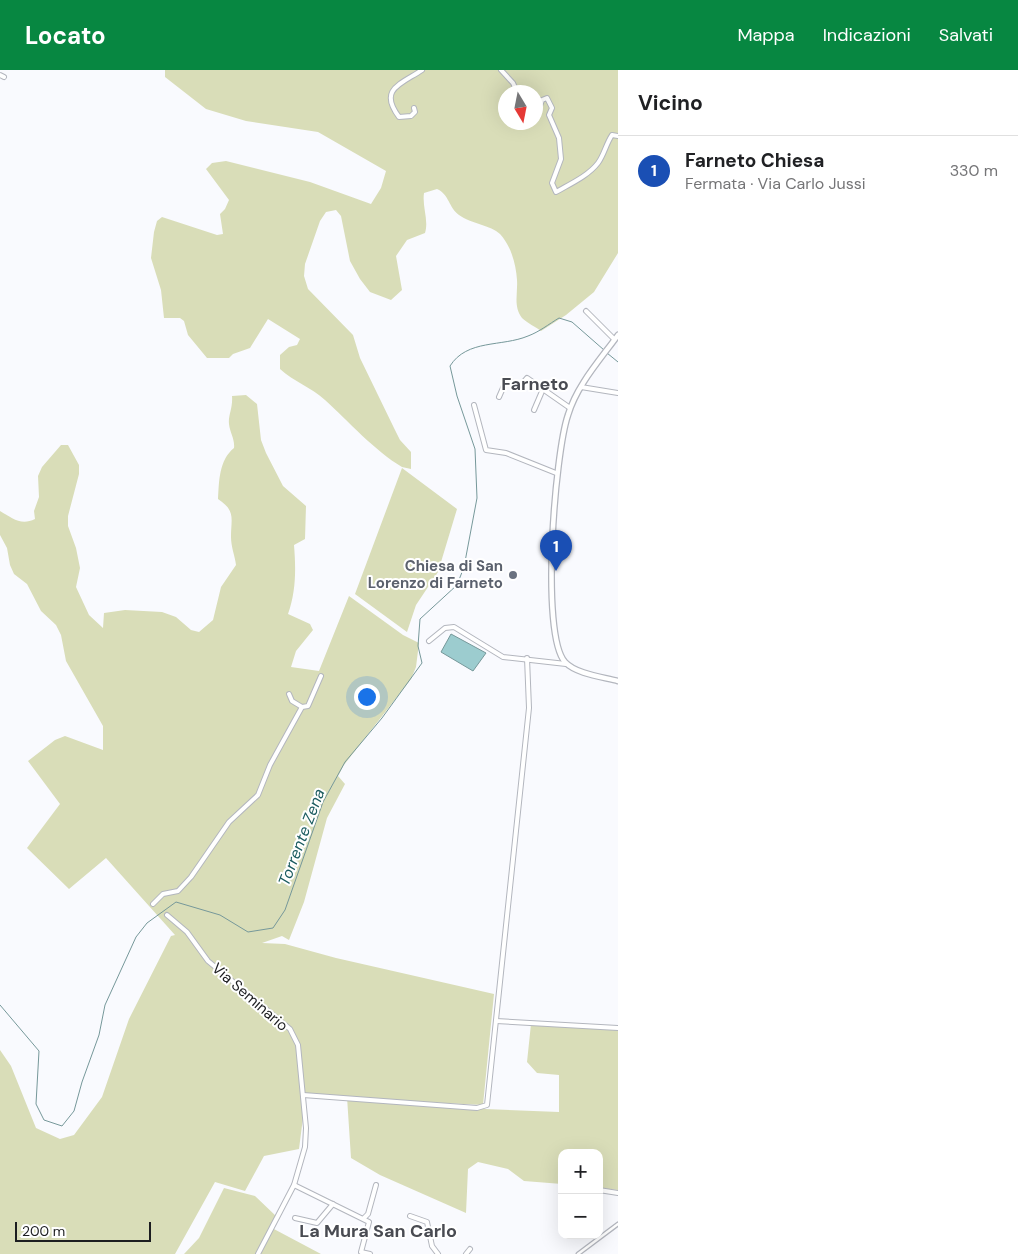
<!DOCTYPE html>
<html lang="it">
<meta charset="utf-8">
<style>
body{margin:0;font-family:"DM Sans",sans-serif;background:#f2f2f2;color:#202124}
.controls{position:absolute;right:15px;bottom:15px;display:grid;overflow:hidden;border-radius:10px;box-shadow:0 5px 20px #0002}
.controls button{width:45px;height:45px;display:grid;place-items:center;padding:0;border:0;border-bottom:1px solid #e0e0e0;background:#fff;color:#202124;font:25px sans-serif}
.compass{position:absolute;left:498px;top:15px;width:45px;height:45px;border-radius:50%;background:#fff;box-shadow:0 5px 20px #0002;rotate:170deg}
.scale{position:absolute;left:15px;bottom:12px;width:136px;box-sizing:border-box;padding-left:5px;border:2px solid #1c1d20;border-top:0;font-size:14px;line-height:18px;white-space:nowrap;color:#1c1d20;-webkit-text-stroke:4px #fff;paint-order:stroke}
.you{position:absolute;left:366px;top:626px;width:18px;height:18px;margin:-12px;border:4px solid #fff;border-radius:50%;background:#1a73e8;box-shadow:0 0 0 8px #1a73e833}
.badge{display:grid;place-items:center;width:32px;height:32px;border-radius:50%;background:#078741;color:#fff;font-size:16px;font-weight:700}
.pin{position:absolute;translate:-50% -41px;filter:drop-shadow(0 1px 2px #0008)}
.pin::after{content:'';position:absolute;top:26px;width:18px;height:15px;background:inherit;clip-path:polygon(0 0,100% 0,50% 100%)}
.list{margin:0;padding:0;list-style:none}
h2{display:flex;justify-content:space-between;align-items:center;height:65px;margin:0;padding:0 20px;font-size:21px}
h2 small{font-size:16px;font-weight:400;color:#757577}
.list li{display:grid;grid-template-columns:32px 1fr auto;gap:15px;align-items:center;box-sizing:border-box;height:70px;padding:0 20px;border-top:1px solid #e0e0e0}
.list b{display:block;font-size:19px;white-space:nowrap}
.list p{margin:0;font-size:16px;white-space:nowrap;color:#757577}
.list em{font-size:16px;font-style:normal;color:#757577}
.map{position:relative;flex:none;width:618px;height:1184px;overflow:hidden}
header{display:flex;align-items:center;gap:30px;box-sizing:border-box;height:70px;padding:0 25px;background:#078741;color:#fff}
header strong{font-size:24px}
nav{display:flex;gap:28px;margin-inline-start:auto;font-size:18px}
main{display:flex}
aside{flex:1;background:#fff}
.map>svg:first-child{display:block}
.green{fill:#d9ddb8;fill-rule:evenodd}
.water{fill:#9ccccf;stroke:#76989a}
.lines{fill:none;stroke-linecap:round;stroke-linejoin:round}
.stream{stroke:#76989a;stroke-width:1}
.pedestrian-casing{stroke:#b3b6be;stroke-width:5}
.minor-casing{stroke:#b3b6be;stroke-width:6}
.tertiary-casing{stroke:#b3b6be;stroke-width:7}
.pedestrian{stroke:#fff;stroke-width:2.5}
.minor{stroke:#fff;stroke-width:4}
.tertiary{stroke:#fff;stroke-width:4.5}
.worship-dot{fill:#6b7280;stroke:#fff;stroke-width:2}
.labels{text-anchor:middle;stroke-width:4;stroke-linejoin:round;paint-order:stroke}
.worship-label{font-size:15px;font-weight:bold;fill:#5b616d;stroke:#fff;text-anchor:end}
.street-label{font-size:15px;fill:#1c1d20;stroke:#fff}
.water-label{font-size:16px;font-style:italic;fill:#1a5b5f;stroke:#fff}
.quarter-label{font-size:18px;font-weight:bold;fill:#494b52;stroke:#fff}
</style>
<header>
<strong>Locato</strong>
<nav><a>Mappa</a><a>Indicazioni</a><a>Salvati</a></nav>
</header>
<main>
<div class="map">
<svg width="618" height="1184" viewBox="0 0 618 1184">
<rect width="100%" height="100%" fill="#f9fafe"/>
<g class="green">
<path d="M165,0H618V183L594,222L566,245L541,261C536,257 527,253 522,248C513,236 518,223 517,210C516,194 511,176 500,164C491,155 471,154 459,145C449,138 449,124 437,119L424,123C422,137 429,150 425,163L407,170L396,186L402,220L391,230L370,222L360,209L350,191L341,146L336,140L326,142L320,151L305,194L304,206L308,219L353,265L360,288L394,358L400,370L411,382V399L402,397C375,381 348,351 325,330C311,317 294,312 280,299V285L289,277L297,275L300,269L268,249L250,278L233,284L229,288H207L188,265L184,251L180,248H164L161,220L151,188L154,162L157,151L162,147L217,165L223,164L220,144L225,139L229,130L206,99L212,93L226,91L310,112L371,134L381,118L386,101L318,62L246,51L206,39L165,7ZM506,22H536V52H506Z"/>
<path d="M246,325L257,334L261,370L266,383L283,416L306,436L305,469L294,475C296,500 296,521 288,544L310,554L313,560L296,581L291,597L319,601L349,526L403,565L419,573L416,597L411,609L344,695L338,706L345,714L327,748L304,832L289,870L282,866L262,873L285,874L336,888L494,924L483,1035L404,1031L485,1039L559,1042V1005L537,1003L527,992L531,954L618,958V1120L599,1118V1083H562V1114L524,1111L508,1099L478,1092L468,1099L466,1143L380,1105L351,1088L347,1027L306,1024L299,1079L264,1086L245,1121L215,1112L175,1184H0V980L11,996L36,1058L60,1069L74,1065L102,1027L129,949L171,866L175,865L106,788L69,819L27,778L60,734L28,691L55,670L65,666L103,680V656L66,591L61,565L56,555L41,541L27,514L14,504L10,495L7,478L0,465V441C12,448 21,456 35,449L34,441L39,427L38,406L42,397L61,375H68L79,395V404L68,446V456L76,478L80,498L76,517L89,545L103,558L104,543L125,540L162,542L176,547L191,560L199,562L213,550L221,517L236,495C235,486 231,477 231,467C231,448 236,441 218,429C219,411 219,390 234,378C235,369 230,363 229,354C228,345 233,338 232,326Z"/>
<polygon points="402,398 457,439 438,502 416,535 407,562 355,524"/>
<polygon points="224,1118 255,1126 277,1147 272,1158 321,1184 184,1184 199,1168"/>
</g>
<polygon class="water" points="451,564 486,583 473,601 441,582"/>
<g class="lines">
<g class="stream">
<polyline points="607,283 618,292"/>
<path d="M0,935L39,981L36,1034L44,1050L62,1056L74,1041L82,1012L99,965L105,935L136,867L147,853L176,832L220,845L248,862L273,858L285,840L323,732L345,692L382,648L422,593L418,576L420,549L457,515L464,497L477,428L475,379L457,326L450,296C467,269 502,277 528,266C539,262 549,254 559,248L572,252L604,280"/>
</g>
<defs>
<polyline id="pedestrian" points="578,1184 618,1154"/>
<g id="minor">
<polyline points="501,0 513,13 517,22"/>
<polyline points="0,5 4,7"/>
<path d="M414,38L415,42L411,46L399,47C378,19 401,14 422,0"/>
<path d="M536,47L542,30L547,28L552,38L549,45L559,68L561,89L552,113L556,122C570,114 588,106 598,93C604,85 606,74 612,65L618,66"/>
<polyline points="586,241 613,268"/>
<polyline points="581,317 618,323"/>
<polyline points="499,327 506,311 521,315 527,308 570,338"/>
<polyline points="474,335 486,380 506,383 556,403"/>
<polyline points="534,340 543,319"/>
<polyline points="429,571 445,558 454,557 503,587 566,594"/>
<polyline points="289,624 292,631 302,637"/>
<polyline points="153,834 163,824 178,821 191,807 229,752 258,725 270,695 302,637 308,636 321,606"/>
<polyline points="167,845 187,862 208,891 290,959 298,975 306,1058 305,1077 294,1115 258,1184"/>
<polyline points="496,951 618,958"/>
<polyline points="303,1025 477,1038 487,1035 529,638 527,588"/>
<polyline points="294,1115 369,1152 361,1182 370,1184"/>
<polyline points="599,1120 618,1123"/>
<polyline points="410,1146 427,1152 432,1176 438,1184"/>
<polyline points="295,1148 317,1153 333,1134"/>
<polyline points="364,1148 368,1144 376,1115"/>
<polyline points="466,1184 470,1179"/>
</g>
<path id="tertiary" d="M618,265C600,290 577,315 568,345C555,383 540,564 565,592C576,604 603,607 618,611"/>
</defs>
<use href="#pedestrian" class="pedestrian-casing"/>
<use href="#minor" class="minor-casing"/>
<use href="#tertiary" class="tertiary-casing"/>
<use href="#pedestrian" class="pedestrian"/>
<use href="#minor" class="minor"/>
<use href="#tertiary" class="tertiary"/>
</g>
<circle class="worship-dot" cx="513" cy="505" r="5"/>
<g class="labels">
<g class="worship-label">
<text x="503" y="501">Chiesa di San<tspan x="503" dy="17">Lorenzo di Farneto</tspan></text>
</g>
<g class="street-label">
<text transform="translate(250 927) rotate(41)" y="5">Via Seminario</text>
</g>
<g class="water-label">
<text transform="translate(301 767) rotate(-69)" y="6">Torrente Zena</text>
</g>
<g class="quarter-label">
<text x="535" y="320">Farneto</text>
<text x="378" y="1167">La Mura San Carlo</text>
</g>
</g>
</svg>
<div class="controls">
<button>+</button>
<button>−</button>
</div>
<svg class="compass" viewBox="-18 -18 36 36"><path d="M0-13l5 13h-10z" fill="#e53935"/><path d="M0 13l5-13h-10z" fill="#757577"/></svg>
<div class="scale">200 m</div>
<div class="you"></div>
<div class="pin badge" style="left:556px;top:501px;background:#1a4fb4">1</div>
</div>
<aside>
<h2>Vicino<small></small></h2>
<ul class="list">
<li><span class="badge" style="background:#1a4fb4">1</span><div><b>Farneto Chiesa</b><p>Fermata · Via Carlo Jussi</p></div><em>330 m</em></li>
</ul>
</aside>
</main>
